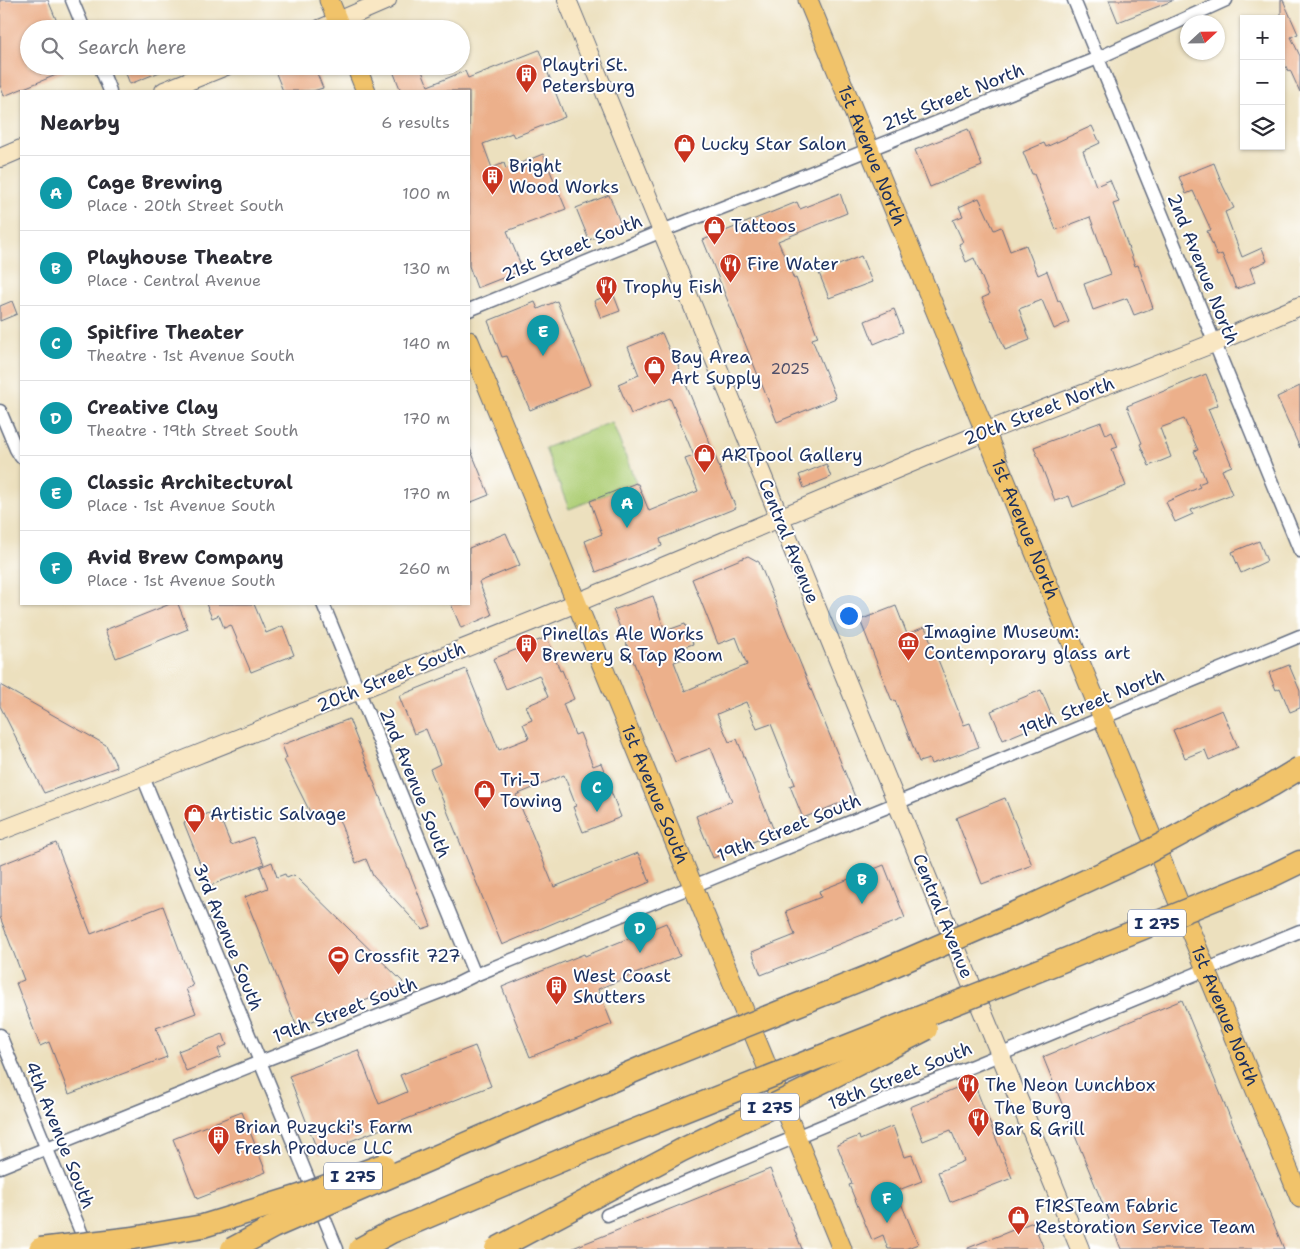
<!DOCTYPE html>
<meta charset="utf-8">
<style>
body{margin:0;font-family:"Shantell Sans",sans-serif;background:#f7f7f7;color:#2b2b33}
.controls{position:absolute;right:15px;top:15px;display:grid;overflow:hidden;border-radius:0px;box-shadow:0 1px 4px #0004}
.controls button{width:45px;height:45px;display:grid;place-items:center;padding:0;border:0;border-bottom:1px solid #e1e1e2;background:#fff;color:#2b2b33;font:25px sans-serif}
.compass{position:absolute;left:1180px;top:15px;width:45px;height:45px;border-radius:50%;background:#fff;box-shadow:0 1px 4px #0004;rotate:68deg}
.you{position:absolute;left:848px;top:615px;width:18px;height:18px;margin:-12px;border:4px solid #fff;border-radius:50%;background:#1a73e8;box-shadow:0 0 0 8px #1a73e833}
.badge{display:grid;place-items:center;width:32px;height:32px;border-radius:50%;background:#c8321e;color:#fff;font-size:16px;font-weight:700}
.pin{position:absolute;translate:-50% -41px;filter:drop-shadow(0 1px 2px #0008)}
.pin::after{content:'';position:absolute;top:26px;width:18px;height:15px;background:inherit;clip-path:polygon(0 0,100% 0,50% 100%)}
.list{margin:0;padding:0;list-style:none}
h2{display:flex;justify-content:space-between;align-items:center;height:65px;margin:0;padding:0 20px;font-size:21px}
h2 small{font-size:16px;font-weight:400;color:#7c7c81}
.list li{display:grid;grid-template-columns:32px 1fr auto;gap:15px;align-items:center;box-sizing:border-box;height:75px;padding:0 20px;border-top:1px solid #e1e1e2}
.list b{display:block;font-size:19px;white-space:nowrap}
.list p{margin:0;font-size:16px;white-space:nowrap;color:#7c7c81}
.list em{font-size:16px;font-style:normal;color:#7c7c81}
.icon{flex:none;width:28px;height:28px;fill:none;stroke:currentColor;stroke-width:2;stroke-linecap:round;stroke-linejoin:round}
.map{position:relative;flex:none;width:1300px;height:1249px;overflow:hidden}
.search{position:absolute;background:#fff;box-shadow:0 1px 4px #0004;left:20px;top:20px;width:450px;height:55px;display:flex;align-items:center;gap:12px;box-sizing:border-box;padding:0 18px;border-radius:28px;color:#7c7c81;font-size:19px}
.panel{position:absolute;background:#fff;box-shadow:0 1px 4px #0004;left:20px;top:90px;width:450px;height:515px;border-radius:0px}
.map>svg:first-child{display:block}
.green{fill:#afcf77;stroke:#657f6a}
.building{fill:#ecb08b}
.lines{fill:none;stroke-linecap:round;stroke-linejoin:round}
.street-casing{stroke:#646d80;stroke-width:15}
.secondary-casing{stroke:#646d80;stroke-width:20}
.primary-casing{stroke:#646d80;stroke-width:21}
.highway-casing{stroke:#646d80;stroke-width:25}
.street{stroke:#fff;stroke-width:12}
.secondary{stroke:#f9e7c3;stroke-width:18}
.primary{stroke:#f1c36a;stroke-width:19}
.highway{stroke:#f1c36a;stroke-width:22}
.highway-bridge-casing{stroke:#646d80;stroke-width:25;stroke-linecap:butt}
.highway-bridge{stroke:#f1c36a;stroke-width:22}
.labels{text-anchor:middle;stroke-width:4;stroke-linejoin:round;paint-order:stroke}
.number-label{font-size:15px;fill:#4f4f69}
.shield{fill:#fff;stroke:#5f6d8e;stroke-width:1}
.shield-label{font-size:16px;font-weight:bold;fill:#1b2f5e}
.poi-label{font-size:18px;fill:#1b2f5e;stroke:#fff;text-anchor:start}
.street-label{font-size:18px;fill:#1b2f5e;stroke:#fff}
</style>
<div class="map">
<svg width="1300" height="1249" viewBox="0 0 1300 1249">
<rect width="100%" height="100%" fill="#fff"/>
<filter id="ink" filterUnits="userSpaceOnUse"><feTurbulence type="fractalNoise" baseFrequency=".02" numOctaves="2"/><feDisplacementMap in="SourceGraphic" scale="10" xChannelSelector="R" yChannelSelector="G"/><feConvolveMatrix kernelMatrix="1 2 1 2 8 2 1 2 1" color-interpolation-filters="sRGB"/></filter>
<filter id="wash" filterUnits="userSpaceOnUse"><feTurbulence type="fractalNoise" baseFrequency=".0096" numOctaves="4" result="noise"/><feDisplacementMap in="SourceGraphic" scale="20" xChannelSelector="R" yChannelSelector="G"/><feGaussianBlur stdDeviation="1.12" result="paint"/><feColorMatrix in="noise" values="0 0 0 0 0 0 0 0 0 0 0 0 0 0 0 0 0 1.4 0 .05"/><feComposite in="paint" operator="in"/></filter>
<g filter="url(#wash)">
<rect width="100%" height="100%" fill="#ece0be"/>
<polygon class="green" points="612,422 636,483 569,509 545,448"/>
<g id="blocks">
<g class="building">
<polygon points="0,0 48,0 60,29 29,29 29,66 76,67 4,96 0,85"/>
<polygon points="1109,0 1172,0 1172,1 1118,22"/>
<polygon points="1281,0 1283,0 1298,34 1291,37 1300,56 1300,92 1290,70 1288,71 1281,56"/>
<polygon points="539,50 565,117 514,137 512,133 483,144 492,168 504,163 506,169 543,154 566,209 507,231 523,270 477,288 469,266 469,91 401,91 391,66 420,66 428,86 465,71 468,78"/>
<polygon points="123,66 172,66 172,67 130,84"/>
<polygon points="273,66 314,66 323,88 313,91 283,91"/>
<polygon points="1092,126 1100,143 1083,151 1096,186 1110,180 1119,202 1113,204 1135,266 1138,265 1153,308 1134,315 1127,298 1093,310 1084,284 1111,274 1090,217 1056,230 1034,174 1032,174 1023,152 1044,143 1046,147"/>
<polygon points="968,129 982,166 930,187 915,150"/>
<polygon points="1214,163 1223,186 1234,208 1225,212 1242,257 1262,248 1267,261 1250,268 1255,282 1236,289 1222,254 1217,256 1207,231 1211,230 1193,191 1186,194 1179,177"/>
<polygon points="840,193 847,213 778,241 794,279 796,278 818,337 812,339 836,398 777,422 703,240 797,202 800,209"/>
<polygon points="609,195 622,227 589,240 576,208"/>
<polygon points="979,198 994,230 1001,227 1010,251 1026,245 1038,275 1047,271 1058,301 1060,300 1069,322 1054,329 1042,300 1019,309 1030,340 1005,350 993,320 992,321 982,298 989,295 974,258 966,262 959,244 963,242 953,220 963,216 959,207"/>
<polygon points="861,256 872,282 829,298 819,273"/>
<polygon points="613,293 620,311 601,318 594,301"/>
<polygon points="12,301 17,314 0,321 0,306"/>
<polygon points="557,301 591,385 530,410 507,356 502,357 488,321 535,302 538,309"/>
<polygon points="894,309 903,332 874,344 865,321"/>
<polygon points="662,333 674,361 676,360 736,508 660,539 662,546 596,572 585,541 602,534 590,501 636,483 636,484 638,484 649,511 698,491 685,459 694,456 670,398 631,414 618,384 639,375 628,347"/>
<polygon points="1206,374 1218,405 1208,409 1232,466 1222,470 1232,494 1191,510 1193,514 1175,522 1166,502 1200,487 1198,484 1206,481 1194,451 1198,450 1184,419 1160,428 1171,457 1149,466 1140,444 1142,443 1127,406"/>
<polygon points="1300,386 1300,448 1277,397"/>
<polygon points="1101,422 1106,435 1112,432 1118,447 1112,449 1126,486 1073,507 1069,496 1055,501 1034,447"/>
<polygon points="469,446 489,495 469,503"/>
<polygon points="826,464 831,477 804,488 799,475"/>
<polygon points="506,533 520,565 479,582 492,615 461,628 451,604 469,604 469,548"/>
<polygon points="1259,541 1267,561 1241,573 1232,552"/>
<polygon points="748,556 759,562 855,797 803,818 790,786 795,784 771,724 757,729 746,702 717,714 729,742 737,739 775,833 713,858 696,816 732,801 711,748 675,762 649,701 613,610 653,596 665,631 685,624 693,644 681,648 685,658 674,662 685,691 747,665 736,637 718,644 692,579"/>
<polygon points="170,604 178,604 188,629 116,658 105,630"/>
<polygon points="206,604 254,604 266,633 283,626 294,655 251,672 231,625 224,628 219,615 212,618"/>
<polygon points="896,606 907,634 925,627 964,725 970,723 979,747 931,764 929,759 919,762 895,700 892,701 860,620"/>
<polygon points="547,637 560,671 562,670 574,699 563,704 575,735 580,733 593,766 601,763 611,788 610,789 621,817 583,832 573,807 576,806 564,775 516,795 554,887 638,853 650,882 502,945 430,769 440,764 426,729 414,734 399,696 466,669 499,750 529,738 523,724 532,720 526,706 548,697 539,675 506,689 493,659"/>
<polygon points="1289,665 1300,691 1300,708 1290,712 1280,688 1276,690 1269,673"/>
<polygon points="0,685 106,745 117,767 44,793 0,706"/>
<polygon points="1041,690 1053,719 1003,740 991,711"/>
<polygon points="1222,710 1238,747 1209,760 1205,750 1185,758 1173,730"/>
<polygon points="349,719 431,926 422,929 373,876 366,859 356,863 336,812 314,820 284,760 287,758 282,745"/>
<polygon points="1005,798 1032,865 982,884 956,818"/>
<polygon points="217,810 231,845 253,837 264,864 209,886 184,823"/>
<polygon points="56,843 91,934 163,906 193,986 186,989 196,1013 156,1028 167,1057 69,1094 49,1042 40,1046 16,983 24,980 0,917 0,865"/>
<polygon points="272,862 277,877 285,874 287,878 294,875 403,982 395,989 297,1027 245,897 268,888 260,867"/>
<polygon points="884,865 905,918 761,975 752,952 795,935 786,911 821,897 819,891"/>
<polygon points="666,923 680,956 598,989 612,1024 530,1057 502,987 584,954 585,956"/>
<polygon points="1182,1000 1284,1249 1121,1249 1043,1057"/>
<polygon points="223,1034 227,1045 218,1049 221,1057 186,1071 178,1051"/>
<polygon points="475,1046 491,1086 348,1142 349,1144 319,1155 289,1076 358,1050 379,1104 407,1092 400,1075"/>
<polygon points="973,1081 1012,1178 950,1202 938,1172 964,1161 951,1130 923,1141 910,1107"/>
<polygon points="242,1112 266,1172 197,1199 173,1139"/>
<polygon points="893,1126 904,1157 912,1155 922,1181 896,1191 918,1244 905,1249 888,1249 883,1235 872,1240 849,1185 852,1184 837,1145 859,1136 860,1140"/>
<polygon points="770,1169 802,1249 573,1249 573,1248"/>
<polygon points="1033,1222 1044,1249 968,1249 968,1248"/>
</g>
</g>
</g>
<g filter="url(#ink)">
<use href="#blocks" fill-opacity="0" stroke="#646d80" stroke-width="1"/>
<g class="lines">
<defs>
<g id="street">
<polyline points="72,0 84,29"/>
<polyline points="1074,0 1300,551"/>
<polyline points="100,66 110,91"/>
<polyline points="469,310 662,231 765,191 1098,58 1226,0"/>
<polyline points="0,411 16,449 21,457"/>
<polyline points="323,604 475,975"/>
<polyline points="143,777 337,1249"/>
<polyline points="0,1035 88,1249"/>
<polyline points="0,1167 260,1062 445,990 475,975 897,803 1300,636"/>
<polyline points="607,1215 900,1094 970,1067 1300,931"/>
</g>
<g id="secondary">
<polyline points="567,0 1080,1249"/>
<polyline points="320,29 387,0"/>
<polyline points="164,91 226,66"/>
<polyline points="0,158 21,149"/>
<polyline points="0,831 169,766 545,616 985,432 1214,343 1300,306"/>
</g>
<g id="primary">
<polyline points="329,0 341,29"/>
<path id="s1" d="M808,0L1300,1198"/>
<polyline points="356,66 366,91"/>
<path id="s2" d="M469,341L842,1249"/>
</g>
<polyline id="highway" points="1267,878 1300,862"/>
</defs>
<use href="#street" class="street-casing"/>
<use href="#secondary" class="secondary-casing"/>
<use href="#primary" class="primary-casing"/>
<use href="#highway" class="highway-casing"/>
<use href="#street" class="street"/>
<use href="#secondary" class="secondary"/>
<use href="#primary" class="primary"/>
<use href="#highway" class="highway"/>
<defs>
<g id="highway-bridge">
<polyline points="40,1249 133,1238 203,1226 300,1196 383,1165"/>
<polyline points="232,1249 273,1227 655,1062 872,975 1027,908 1144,854 1272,785 1300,768"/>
<polyline points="360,1249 391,1232 595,1146 1047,967 1267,878"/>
<polyline points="496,1249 682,1150 830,1078 926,1029"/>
</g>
</defs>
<use href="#highway-bridge" class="highway-bridge-casing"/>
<use href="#highway-bridge" class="highway-bridge"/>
</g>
</g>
<defs>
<symbol id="building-pin" viewBox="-11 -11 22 30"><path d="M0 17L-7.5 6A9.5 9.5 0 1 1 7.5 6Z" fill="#c8321e" stroke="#fff"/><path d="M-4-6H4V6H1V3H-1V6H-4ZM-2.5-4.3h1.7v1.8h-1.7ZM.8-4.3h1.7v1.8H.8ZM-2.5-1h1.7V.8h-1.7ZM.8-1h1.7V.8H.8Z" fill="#fff"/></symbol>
<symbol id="shop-pin" viewBox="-11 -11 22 30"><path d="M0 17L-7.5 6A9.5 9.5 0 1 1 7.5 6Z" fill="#c8321e" stroke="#fff"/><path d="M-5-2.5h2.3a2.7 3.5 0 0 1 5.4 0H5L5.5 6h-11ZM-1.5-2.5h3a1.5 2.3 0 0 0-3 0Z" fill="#fff"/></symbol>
<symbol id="restaurant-pin" viewBox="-11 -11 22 30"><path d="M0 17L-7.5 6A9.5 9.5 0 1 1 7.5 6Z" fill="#c8321e" stroke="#fff"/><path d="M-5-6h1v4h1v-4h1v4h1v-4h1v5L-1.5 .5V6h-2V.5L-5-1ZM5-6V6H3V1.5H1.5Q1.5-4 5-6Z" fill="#fff"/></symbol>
<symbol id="museum-pin" viewBox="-11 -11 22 30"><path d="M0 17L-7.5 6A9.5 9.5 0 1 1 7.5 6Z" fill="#c8321e" stroke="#fff"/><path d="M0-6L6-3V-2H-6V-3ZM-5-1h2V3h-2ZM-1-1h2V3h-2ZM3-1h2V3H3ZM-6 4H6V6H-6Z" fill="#fff"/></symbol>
<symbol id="stadium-pin" viewBox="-11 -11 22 30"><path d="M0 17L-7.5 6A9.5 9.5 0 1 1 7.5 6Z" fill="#c8321e" stroke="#fff"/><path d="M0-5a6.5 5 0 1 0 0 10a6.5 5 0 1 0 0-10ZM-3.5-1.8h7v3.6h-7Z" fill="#fff"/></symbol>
</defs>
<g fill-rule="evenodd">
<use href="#building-pin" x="514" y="62" width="25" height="34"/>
<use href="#shop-pin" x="672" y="132" width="25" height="34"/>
<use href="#building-pin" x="480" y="164" width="25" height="34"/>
<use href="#shop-pin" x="702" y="214" width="25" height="34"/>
<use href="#restaurant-pin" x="718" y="252" width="25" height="34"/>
<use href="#restaurant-pin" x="594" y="274" width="25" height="34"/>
<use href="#shop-pin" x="642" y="354" width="25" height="34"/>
<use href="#shop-pin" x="692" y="442" width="25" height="34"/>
<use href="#museum-pin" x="896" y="630" width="25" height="34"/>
<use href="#building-pin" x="514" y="632" width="25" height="34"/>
<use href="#shop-pin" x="472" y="778" width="25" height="34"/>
<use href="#shop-pin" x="182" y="802" width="25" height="34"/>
<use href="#stadium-pin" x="326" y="944" width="25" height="34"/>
<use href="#building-pin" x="544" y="974" width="25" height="34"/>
<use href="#restaurant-pin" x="956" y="1072" width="25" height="34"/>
<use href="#restaurant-pin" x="966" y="1106" width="25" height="34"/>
<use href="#building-pin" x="206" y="1124" width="25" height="34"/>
<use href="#shop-pin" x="1006" y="1204" width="25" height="34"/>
</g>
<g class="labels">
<g class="number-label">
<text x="790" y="374">2025</text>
</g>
<g class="shield">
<rect x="1128" y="909.5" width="58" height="27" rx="4"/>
<rect x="741" y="1093.5" width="58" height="27" rx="4"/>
<rect x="324" y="1162.5" width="58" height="27" rx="4"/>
</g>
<g class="shield-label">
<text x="1157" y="929">I 275</text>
<text x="770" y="1113">I 275</text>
<text x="353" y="1182">I 275</text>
</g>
<g class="poi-label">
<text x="542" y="71">Playtri St.<tspan x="542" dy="21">Petersburg</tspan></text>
<text x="701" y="150">Lucky Star Salon</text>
<text x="509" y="172">Bright<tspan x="509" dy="21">Wood Works</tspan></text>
<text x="731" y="232">Tattoos</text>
<text x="747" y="270">Fire Water</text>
<text x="623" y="293">Trophy Fish</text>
<text x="671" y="363">Bay Area<tspan x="671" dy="21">Art Supply</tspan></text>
<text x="721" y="461">ARTpool Gallery</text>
<text x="924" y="638">Imagine Museum:<tspan x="924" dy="21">Contemporary glass art</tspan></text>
<text x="542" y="640">Pinellas Ale Works<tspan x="542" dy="21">Brewery &amp; Tap Room</tspan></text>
<text x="500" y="786">Tri-J<tspan x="500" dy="21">Towing</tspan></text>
<text x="210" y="820">Artistic Salvage</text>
<text x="354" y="962">Crossfit 727</text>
<text x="573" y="982">West Coast<tspan x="573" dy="21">Shutters</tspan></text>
<text x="985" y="1091">The Neon Lunchbox</text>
<text x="994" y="1114">The Burg<tspan x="994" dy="21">Bar &amp; Grill</tspan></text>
<text x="235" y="1133">Brian Puzycki's Farm<tspan x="235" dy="21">Fresh Produce LLC</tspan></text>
<text x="1035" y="1212">F1RSTeam Fabric<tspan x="1035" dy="21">Restoration Service Team</tspan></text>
</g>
<g class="street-label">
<text transform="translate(953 97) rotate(-22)" y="6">21st Street North</text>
<text dy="6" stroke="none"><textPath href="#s1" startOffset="168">1st Avenue North</textPath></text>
<text transform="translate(572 248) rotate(-22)" y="6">21st Street South</text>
<text transform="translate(1203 269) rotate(68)" y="6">2nd Avenue North</text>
<text transform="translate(1039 411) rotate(-21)" y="6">20th Street North</text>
<text dy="6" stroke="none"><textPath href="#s1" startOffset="572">1st Avenue North</textPath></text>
<text transform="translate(789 541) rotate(68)" y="6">Central Avenue</text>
<text transform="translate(391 677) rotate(-22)" y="6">20th Street South</text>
<text transform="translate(1092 703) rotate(-22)" y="6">19th Street North</text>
<text transform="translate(415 783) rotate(68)" y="6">2nd Avenue South</text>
<text dy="6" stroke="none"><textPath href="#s2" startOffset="490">1st Avenue South</textPath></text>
<text transform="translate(789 828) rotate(-22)" y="6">19th Street South</text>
<text transform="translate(943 916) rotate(68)" y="6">Central Avenue</text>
<text transform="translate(228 937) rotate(68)" y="6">3rd Avenue South</text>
<text transform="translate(345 1010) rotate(-21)" y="6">19th Street South</text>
<text dy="6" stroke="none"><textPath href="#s1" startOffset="1098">1st Avenue North</textPath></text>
<text transform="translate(900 1076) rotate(-22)" y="6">18th Street South</text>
<text transform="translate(60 1135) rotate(68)" y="6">4th Avenue South</text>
</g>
</g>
</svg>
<div class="controls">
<button>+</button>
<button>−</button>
<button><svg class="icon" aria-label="layers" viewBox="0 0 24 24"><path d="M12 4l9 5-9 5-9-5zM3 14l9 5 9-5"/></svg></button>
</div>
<svg class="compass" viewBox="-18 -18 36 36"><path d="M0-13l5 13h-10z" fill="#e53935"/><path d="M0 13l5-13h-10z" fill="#7c7c81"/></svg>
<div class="you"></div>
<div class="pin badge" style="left:627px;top:528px;background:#0f9aa8">A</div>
<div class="pin badge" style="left:862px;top:904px;background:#0f9aa8">B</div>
<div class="pin badge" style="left:597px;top:812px;background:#0f9aa8">C</div>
<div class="pin badge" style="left:640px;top:953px;background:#0f9aa8">D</div>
<div class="pin badge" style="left:543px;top:356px;background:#0f9aa8">E</div>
<div class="pin badge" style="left:887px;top:1223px;background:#0f9aa8">F</div>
<div class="search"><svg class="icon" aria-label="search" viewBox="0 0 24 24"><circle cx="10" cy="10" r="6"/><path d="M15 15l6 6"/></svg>Search here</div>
<section class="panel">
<h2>Nearby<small>6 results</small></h2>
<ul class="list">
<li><span class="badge" style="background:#0f9aa8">A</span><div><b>Cage Brewing</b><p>Place · 20th Street South</p></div><em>100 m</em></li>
<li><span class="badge" style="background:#0f9aa8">B</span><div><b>Playhouse Theatre</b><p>Place · Central Avenue</p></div><em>130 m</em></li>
<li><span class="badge" style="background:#0f9aa8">C</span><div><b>Spitfire Theater</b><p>Theatre · 1st Avenue South</p></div><em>140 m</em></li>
<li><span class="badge" style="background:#0f9aa8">D</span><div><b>Creative Clay</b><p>Theatre · 19th Street South</p></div><em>170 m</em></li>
<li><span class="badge" style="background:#0f9aa8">E</span><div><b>Classic Architectural</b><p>Place · 1st Avenue South</p></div><em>170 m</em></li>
<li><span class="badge" style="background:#0f9aa8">F</span><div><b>Avid Brew Company</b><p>Place · 1st Avenue South</p></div><em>260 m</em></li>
</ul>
</section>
</div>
